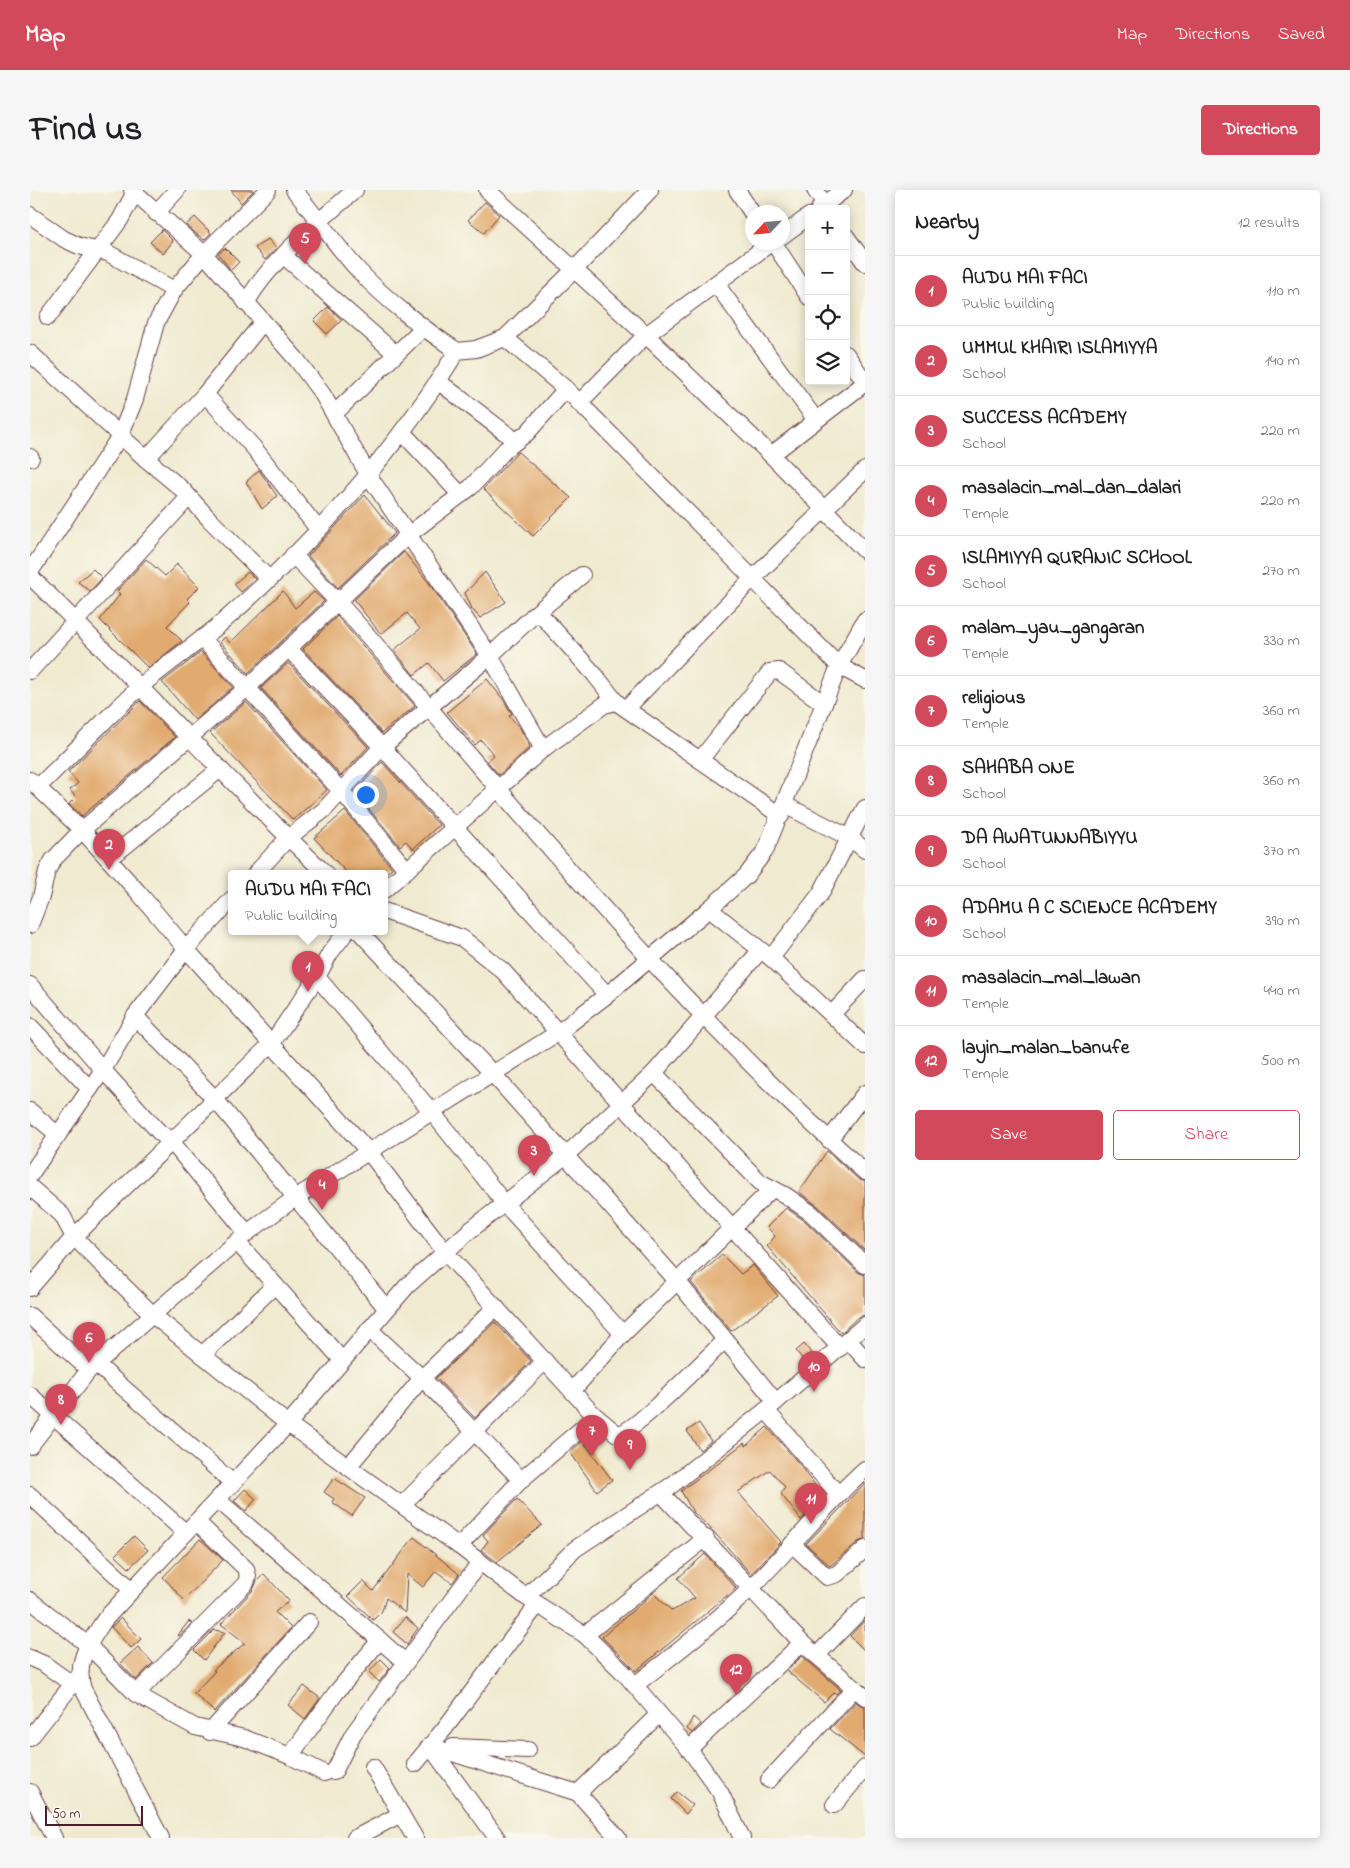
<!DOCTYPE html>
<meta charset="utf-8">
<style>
body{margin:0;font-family:"Indie Flower",sans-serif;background:#f6f6f6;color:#202124}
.controls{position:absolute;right:15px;top:15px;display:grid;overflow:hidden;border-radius:5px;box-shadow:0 2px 12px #0003}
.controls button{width:45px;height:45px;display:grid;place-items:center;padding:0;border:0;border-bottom:1px solid #e0e0e0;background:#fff;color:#202124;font:25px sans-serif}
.compass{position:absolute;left:715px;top:15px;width:45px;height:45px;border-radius:50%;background:#fff;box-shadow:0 2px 12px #0003;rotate:244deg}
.scale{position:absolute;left:15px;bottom:12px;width:98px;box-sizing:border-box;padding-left:5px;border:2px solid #4a1f2b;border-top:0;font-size:14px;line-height:18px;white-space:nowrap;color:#4a1f2b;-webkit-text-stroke:4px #fbf7ec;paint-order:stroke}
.you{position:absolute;left:335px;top:604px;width:18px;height:18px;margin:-12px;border:4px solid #fff;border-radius:50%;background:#1a73e8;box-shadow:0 0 0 8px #1a73e833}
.badge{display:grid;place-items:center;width:32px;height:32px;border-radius:50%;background:#d1495b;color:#fff;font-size:16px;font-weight:700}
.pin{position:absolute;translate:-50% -41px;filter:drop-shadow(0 1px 2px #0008)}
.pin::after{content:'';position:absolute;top:26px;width:18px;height:15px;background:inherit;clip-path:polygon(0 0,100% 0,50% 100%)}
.popup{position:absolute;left:198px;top:680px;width:160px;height:65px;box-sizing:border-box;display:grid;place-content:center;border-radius:5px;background:#fff;filter:drop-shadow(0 1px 4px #0005);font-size:16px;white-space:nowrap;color:#757577}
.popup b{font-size:19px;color:#202124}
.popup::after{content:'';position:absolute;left:50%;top:100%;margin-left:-10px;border:10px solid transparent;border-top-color:#fff}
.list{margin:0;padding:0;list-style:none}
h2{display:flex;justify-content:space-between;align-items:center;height:65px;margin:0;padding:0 20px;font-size:21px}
h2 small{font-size:16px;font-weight:400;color:#757577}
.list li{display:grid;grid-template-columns:32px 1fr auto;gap:15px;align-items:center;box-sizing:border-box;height:70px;padding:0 20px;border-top:1px solid #e0e0e0}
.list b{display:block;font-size:19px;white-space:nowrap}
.list p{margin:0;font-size:16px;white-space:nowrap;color:#757577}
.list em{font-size:16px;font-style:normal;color:#757577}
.actions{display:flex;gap:10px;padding:15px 20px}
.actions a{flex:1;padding:11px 0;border:1px solid #d1495b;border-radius:5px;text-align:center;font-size:18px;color:#d1495b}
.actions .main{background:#d1495b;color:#fff}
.icon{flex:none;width:28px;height:28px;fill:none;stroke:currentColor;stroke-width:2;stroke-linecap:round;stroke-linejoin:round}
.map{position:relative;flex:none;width:835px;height:1648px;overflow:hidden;border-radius:5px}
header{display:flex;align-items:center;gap:30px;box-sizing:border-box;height:70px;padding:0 25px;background:#d1495b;color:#fff}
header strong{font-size:24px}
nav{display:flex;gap:28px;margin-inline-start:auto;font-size:18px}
.intro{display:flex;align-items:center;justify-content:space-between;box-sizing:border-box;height:120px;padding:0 30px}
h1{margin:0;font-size:35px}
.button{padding:12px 22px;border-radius:5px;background:#d1495b;color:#fff;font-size:18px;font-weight:700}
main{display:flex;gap:30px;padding:0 30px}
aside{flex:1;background:#fff;border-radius:5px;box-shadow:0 2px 12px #0003}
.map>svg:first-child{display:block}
.building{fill:#e1aa6f}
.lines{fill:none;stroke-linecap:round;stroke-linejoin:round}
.minor-casing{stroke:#633d44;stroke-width:18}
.minor{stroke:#fff;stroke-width:16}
</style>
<header>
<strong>Map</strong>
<nav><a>Map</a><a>Directions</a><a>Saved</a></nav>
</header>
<div class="intro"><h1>Find us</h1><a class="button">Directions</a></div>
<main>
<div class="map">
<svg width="835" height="1648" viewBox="0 0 835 1648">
<rect width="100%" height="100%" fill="#fbf7ec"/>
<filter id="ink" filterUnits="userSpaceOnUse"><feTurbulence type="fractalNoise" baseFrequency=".02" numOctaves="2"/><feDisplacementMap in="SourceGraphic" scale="10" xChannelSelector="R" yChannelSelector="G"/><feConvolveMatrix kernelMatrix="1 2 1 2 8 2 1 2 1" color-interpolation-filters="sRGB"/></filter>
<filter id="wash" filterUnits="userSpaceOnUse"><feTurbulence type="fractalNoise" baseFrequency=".0096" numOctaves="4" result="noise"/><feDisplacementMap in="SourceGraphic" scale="20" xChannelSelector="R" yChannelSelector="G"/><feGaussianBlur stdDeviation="1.12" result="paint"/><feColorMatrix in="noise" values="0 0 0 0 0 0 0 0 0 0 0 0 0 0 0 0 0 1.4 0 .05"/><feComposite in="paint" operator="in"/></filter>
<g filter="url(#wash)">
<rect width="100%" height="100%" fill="#f0ead0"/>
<g id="blocks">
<g class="building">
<polygon points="201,0 224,0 211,13"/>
<polygon points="455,12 469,25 454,43 438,30"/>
<polygon points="165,27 181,43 174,50 156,35"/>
<polygon points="132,40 143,51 133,64 120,52"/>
<polygon points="238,49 246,58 235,70 225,58"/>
<polygon points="195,58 209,72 201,80 188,64"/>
<polygon points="298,117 312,130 297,144 284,131"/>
<polygon points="488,262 541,308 503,346 453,299"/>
<polygon points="229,280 247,306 232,319 216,292"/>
<polygon points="335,305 365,343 308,398 278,366"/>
<polygon points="374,362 399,393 447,464 413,491 399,473 384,485 364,460 390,439 377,423 351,444 324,410"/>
<polygon points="116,369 135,386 147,374 169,397 157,409 160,412 137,436 152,451 118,478 70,430 90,404 87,401"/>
<polygon points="63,379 72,388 60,401 48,392"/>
<polygon points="218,382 225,389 211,402 204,394"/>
<polygon points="455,382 476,412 450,428 442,419 435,403"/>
<polygon points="253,401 265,418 284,402 294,411 218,483 190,452 195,447 200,453"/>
<polygon points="307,426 385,516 352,543 273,459"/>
<polygon points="171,462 203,497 165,530 132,492"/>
<polygon points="258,473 338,557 311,586 231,498"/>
<polygon points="457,489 473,509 482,524 479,526 490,538 500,557 469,585 457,571 464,565 451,550 445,555 417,522"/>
<polygon points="110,511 145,547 52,626 39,614 46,607 40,600 48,593 38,582"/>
<polygon points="216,512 297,600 263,630 180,543"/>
<polygon points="352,572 409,635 383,659 376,651 370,656 325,602"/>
<polygon points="315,621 362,678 356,683 317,683 284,648"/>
<polygon points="797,961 828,989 835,992 835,1061 788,1016 769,1002"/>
<polygon points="756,1018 775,1031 828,1082 835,1085 835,1125 828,1127 811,1143 737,1056 745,1046 737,1037"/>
<polygon points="692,1065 711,1084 723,1075 748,1106 701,1141 661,1092"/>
<polygon points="465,1132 501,1171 445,1228 406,1188"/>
<polygon points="774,1154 784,1166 776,1173 766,1161"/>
<polygon points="669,1233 681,1251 670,1260 657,1241"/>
<polygon points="737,1237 772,1277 793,1306 771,1330 751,1304 755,1297 740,1280 708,1302 751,1352 721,1384 683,1341 663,1322 651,1301 714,1253 716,1256"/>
<polygon points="553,1251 582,1290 567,1301 540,1262"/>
<polygon points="304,1288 335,1308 322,1326 302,1312 304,1309 294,1302"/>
<polygon points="835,1293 835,1349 828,1352 800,1376 776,1354"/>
<polygon points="215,1299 226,1309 216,1321 204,1311"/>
<polygon points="487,1309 512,1335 467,1372 451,1360 458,1351 453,1345"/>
<polygon points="104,1346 118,1360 99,1378 85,1365"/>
<polygon points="384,1347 429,1384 422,1393 406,1381 393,1397 377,1384 375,1423 356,1408 352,1421 343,1430 318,1406 333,1391 343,1401"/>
<polygon points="170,1349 193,1370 154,1410 133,1387"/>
<polygon points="675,1364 706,1398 606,1481 572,1447 623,1403 642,1421 665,1408 648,1388"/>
<polygon points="234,1384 259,1411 245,1422 261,1438 184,1522 164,1503 185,1481 183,1480 215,1453 191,1434 223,1400 227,1391"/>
<polygon points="375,1427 388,1438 377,1454 363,1442"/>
<polygon points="91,1428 111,1449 101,1458 81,1437"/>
<polygon points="835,1430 835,1461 820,1446"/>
<polygon points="159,1431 162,1434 149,1446 148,1445"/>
<polygon points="184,1440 195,1442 174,1470 164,1460"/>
<polygon points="108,1457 123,1473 106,1490 90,1473"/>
<polygon points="772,1466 810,1499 806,1504 804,1502 794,1512 757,1481"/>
<polygon points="351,1469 360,1478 349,1492 339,1482"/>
<polygon points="274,1496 290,1508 275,1529 258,1515"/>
<polygon points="826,1512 835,1517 835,1567 800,1539"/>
<polygon points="663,1527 671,1534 662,1543 657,1539"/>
<polygon points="647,1602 663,1615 656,1624 641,1609"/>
</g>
</g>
</g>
<g filter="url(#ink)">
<use href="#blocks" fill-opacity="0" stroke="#633d44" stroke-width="1"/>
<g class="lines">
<defs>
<g id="minor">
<polyline points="102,0 174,64 267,170 293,205 339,286 460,466 513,559"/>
<path d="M264,0C286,26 306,56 329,81C355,109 395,140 427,161"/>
<polyline points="457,0 616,145 741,265 835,361"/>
<polyline points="707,0 722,23"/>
<polyline points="785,0 798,19"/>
<polyline points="789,19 814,0"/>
<polyline points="126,23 147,0"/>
<polyline points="0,25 34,49 49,56 78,63 144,100"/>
<polyline points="752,46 779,26"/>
<polyline points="816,46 835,73"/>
<polyline points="743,52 779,107"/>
<polyline points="254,66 366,164"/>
<polyline points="686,94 786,230"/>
<path d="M216,113C241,69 287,34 325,0"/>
<polyline points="18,127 90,30 106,0"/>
<polyline points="475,148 536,199 809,476 835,490"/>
<polyline points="0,163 116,269 153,300 180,330 239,389"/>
<polyline points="816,164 835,192"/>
<polyline points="409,192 486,251"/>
<polyline points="175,204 224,258 288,339"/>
<polyline points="549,213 616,145 742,52"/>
<polyline points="304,224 393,138"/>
<polyline points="372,242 431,305"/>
<polyline points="741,265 835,193"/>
<polyline points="0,267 1,268"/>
<polyline points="116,269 175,204 233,132"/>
<path d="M263,365C335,437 397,517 464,594C581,729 701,863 835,982"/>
<polyline points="0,382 90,246 105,209 126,133 144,100 174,64 238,0"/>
<path d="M0,386C100,484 194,587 295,683"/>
<polyline points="504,425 552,385"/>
<polyline points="172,448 312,602 377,680"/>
<polyline points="259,459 352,557 577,805"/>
<polyline points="0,481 159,307"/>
<polyline points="597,518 723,388 835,280"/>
<polyline points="670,570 740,482 749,481 794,514"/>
<polyline points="0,590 52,640 108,702 156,759 339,962 415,1062 563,1224 563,1229 491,1290 429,1356"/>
<path d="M8,597C42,564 75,529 110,497C137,473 169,453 196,429C285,351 365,262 427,161L446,159L475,148L545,79L620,0"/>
<polyline points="755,615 820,648 835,660"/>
<polyline points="79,669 189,580"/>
<polyline points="226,683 258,648 294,620 352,557 460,466 504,425 512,426 565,485 586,512"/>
<polyline points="354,700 513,559 574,515 586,512 751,626"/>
<polyline points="679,719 741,768 835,856"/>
<polyline points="354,721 432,748 473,781 810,1158"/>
<polyline points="0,735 11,707 17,681 23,670 52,640 218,497 378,345 441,297 476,259 497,243 536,199"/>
<polyline points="329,741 463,884 648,1092 746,1212"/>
<polyline points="741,768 791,703 835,618"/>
<polyline points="287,787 402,922 475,1014 593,1144"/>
<polyline points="0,795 73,880 129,942 141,951 217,1043"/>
<polyline points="802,824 835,789"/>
<polyline points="105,826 185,909 356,1118"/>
<polyline points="0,836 60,899"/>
<polyline points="624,883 730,992 755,1005 781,1023 835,1075"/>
<polyline points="0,921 28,945"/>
<polyline points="799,950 835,903"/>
<polyline points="0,985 73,880 105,826 156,759 202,709"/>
<polyline points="0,997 32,1025 44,1047 124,1126 258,1234 429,1356 496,1407 555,1445 596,1485 659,1559 690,1602 712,1648"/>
<polyline points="207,1052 312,1170"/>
<polyline points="0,1098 44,1047 242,853 287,787 300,763 317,741"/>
<polyline points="0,1126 59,1180"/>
<polyline points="339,1139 392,1188 491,1290"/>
<polyline points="819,1151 835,1169"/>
<polyline points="172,1165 245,1095"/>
<polyline points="66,1174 203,1293"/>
<polyline points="542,1201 593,1144 742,999"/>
<polyline points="0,1205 156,1343"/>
<polyline points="736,1220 808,1304"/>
<path d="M563,1224L587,1244C603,1244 679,1165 695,1150"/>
<polyline points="0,1256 59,1180 217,1043 265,1008 529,842 577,805 679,719 716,686 735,661 809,476 835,430"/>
<polyline points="318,1277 392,1188 466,1117"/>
<polyline points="631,1303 772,1453 835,1507"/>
<polyline points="0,1305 102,1400"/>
<polyline points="188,1310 375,1472"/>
<polyline points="372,1315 515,1171"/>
<polyline points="762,1354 797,1387 807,1384 835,1359"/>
<polyline points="496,1407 545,1359 642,1295 746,1212 835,1135"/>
<polyline points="0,1410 58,1455 106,1504 165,1537 214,1548 260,1566 294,1583"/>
<polyline points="555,1445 676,1348"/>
<polyline points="787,1465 835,1416"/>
<polyline points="0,1468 14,1474 42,1494"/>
<path d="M605,1495C645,1464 686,1432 722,1397C761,1358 794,1316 835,1279"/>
<polyline points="106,1504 216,1393 218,1386 216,1379 167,1332"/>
<polyline points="180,1542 279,1432"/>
<polyline points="0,1548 49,1486"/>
<polyline points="423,1557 498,1560"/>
<polyline points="659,1559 772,1453"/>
<polyline points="260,1566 305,1504 350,1450"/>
<polyline points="385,1574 415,1538 508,1414"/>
<polyline points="343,1577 385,1648"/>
<polyline points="304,1582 323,1544 450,1372"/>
<polyline points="739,1590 825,1498"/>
<polyline points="0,1602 24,1648"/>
<polyline points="548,1603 588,1648"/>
<polyline points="804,1615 835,1578"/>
<path d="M131,1648L53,1499C44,1471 60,1452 75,1429L258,1234L377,1096L438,1042L535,966L592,913L624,883L730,761"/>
<polyline points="325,1648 371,1624"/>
<polyline points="467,1648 400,1556 548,1603 629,1524"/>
</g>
</defs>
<use href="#minor" class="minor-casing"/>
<use href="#minor" class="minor"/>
</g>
</g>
</svg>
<div class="controls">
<button>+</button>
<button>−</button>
<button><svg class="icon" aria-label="locate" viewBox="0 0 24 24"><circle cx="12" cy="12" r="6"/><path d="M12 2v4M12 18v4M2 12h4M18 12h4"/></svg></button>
<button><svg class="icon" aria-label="layers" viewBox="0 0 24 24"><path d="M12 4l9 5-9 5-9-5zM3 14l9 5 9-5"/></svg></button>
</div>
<svg class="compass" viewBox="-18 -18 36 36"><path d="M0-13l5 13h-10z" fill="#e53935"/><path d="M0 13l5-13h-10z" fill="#757577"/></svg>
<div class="scale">50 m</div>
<div class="you"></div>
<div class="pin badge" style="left:278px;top:802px">1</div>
<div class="popup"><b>AUDU MAI FACI</b>Public building</div>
<div class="pin badge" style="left:79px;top:680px">2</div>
<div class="pin badge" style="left:504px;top:986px">3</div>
<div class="pin badge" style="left:292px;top:1020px">4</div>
<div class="pin badge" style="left:275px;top:74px">5</div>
<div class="pin badge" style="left:59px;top:1173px">6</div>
<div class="pin badge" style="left:562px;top:1266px">7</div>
<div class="pin badge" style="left:31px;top:1235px">8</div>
<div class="pin badge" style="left:600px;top:1280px">9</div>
<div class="pin badge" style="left:784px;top:1202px">10</div>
<div class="pin badge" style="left:781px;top:1334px">11</div>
<div class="pin badge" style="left:706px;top:1505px">12</div>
</div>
<aside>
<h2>Nearby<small>12 results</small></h2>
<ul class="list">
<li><span class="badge">1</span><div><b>AUDU MAI FACI</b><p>Public building</p></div><em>110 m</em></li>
<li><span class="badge">2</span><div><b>UMMUL KHAIRI ISLAMIYYA</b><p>School</p></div><em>140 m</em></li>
<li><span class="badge">3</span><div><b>SUCCESS ACADEMY</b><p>School</p></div><em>220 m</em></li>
<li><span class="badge">4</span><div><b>masalacin_mal_dan_dalari</b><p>Temple</p></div><em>220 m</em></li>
<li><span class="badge">5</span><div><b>ISLAMIYYA QURANIC SCHOOL</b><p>School</p></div><em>270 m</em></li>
<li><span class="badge">6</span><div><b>malam_yau_gangaran</b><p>Temple</p></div><em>330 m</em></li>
<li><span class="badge">7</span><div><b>religious</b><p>Temple</p></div><em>360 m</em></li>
<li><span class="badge">8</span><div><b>SAHABA ONE</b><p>School</p></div><em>360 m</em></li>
<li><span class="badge">9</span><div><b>DA AWATUNNABIYYU</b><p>School</p></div><em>370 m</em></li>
<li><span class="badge">10</span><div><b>ADAMU A C SCIENCE ACADEMY</b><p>School</p></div><em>390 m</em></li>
<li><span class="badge">11</span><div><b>masalacin_mal_lawan</b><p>Temple</p></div><em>440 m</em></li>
<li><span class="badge">12</span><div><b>layin_malan_banufe</b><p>Temple</p></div><em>500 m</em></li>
</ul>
<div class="actions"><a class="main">Save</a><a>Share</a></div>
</aside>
</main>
